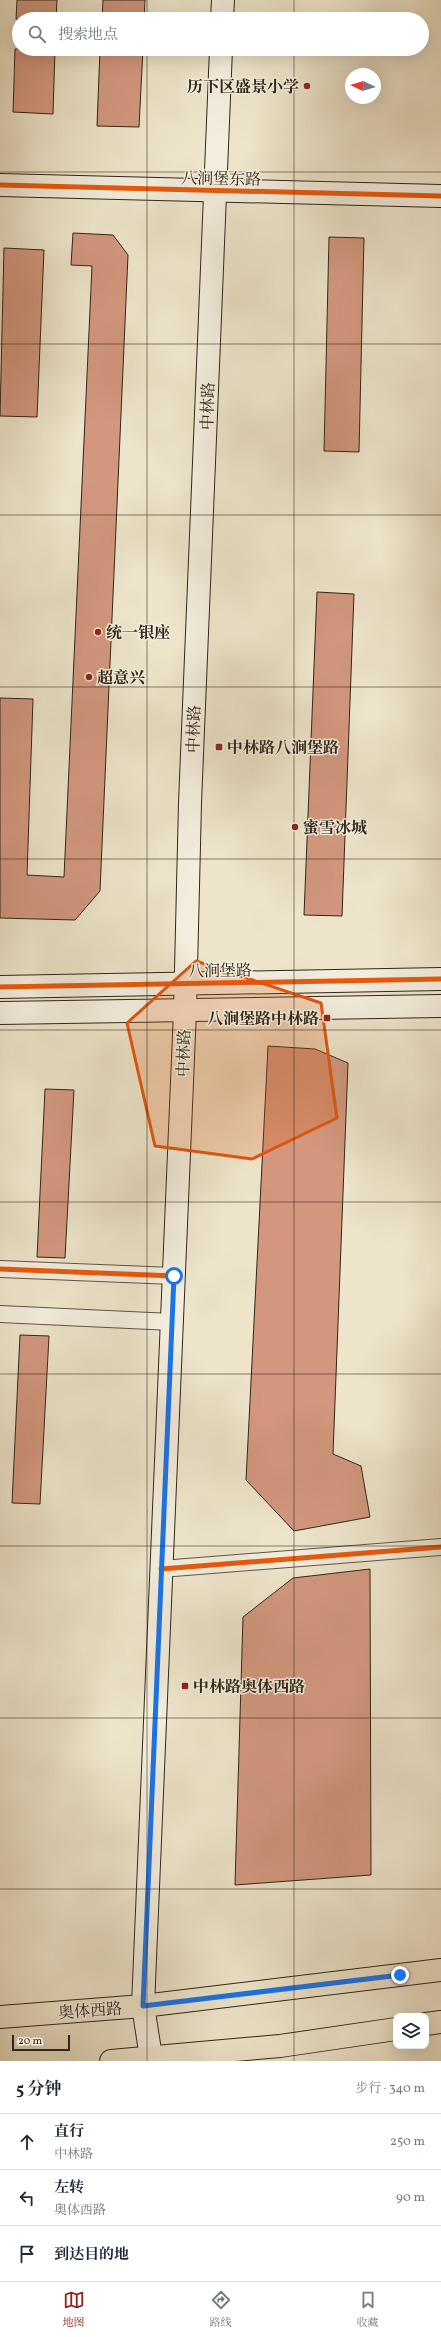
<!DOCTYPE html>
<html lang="zh">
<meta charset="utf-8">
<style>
body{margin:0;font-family:Vollkorn,"Noto Serif SC",serif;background:#f2f2f3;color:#1f2937}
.controls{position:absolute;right:12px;bottom:12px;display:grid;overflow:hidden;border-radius:8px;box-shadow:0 4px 16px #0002}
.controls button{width:36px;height:36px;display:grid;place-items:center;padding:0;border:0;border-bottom:1px solid #e0e1e3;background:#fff;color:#1f2937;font:20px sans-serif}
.compass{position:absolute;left:345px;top:68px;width:36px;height:36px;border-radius:50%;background:#fff;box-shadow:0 4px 16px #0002;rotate:274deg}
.scale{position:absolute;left:12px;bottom:10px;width:58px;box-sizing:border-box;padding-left:4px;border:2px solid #302619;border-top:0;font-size:11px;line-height:14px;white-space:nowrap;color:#302619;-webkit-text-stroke:3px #f3eddd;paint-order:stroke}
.stop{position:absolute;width:12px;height:12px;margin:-9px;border:3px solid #1a73e8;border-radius:50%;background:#fff}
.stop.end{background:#1a73e8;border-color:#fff;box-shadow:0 1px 4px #0008}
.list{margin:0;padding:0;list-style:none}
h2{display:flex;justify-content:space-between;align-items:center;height:52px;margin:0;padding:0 16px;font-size:17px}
h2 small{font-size:13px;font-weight:400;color:#747a83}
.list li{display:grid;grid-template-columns:26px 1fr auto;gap:12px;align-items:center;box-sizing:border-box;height:56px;padding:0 16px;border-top:1px solid #e0e1e3}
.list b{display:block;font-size:15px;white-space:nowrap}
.list p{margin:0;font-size:13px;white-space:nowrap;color:#747a83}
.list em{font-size:13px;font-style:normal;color:#747a83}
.icon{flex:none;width:22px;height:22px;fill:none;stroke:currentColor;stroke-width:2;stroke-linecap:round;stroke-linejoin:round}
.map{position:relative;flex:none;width:441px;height:2061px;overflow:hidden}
.search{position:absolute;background:#fff;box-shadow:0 4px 16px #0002;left:12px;right:12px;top:12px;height:44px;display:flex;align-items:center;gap:10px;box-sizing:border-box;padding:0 14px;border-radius:22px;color:#747a83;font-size:15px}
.sheet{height:220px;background:#fff}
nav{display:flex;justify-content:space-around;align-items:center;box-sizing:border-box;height:56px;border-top:1px solid #e0e1e3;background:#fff;font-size:11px;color:#747a83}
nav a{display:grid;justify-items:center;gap:2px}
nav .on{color:#8f2418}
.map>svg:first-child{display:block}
.building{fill:#d2977e;stroke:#302619}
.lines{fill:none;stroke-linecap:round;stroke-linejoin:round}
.street-casing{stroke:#5f5645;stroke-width:18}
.secondary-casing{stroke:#302619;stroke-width:24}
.primary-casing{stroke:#302619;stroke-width:24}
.street{stroke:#f3eddd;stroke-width:16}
.secondary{stroke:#f3eddd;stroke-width:22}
.primary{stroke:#ede4ca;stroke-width:22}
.cycleway-casing{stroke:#f3eddd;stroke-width:8}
.cycleway{stroke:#e8590c;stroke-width:5}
.route{stroke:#1a73e8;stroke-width:5}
.marked{fill:#df560d;fill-opacity:0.2;stroke:#df560d;stroke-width:3;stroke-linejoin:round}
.grid{fill:none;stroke:#302619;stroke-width:1;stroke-opacity:0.55}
.poi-dot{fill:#8f2418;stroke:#f3eddd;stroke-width:1.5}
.labels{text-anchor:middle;stroke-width:3;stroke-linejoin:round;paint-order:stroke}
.poi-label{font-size:16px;font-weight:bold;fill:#302619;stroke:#f3eddd;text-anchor:start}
.street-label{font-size:16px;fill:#302619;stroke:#f3eddd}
</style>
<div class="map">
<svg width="441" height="2061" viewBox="0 0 441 2061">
<rect width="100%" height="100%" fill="#ede4ca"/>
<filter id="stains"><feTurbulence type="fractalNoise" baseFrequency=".005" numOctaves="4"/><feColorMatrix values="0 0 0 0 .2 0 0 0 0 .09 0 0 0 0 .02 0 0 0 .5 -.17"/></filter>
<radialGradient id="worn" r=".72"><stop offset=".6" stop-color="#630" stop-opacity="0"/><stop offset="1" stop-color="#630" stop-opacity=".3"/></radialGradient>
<g class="building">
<polygon points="17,0 57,0 56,19 16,19"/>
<polygon points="103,0 145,0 144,19 102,19"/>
<polygon points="15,49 55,49 53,114 13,112"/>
<polygon points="100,49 143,49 139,127 97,126"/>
<polygon points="73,233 113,235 128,255 100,891 75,920 0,918 0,698 33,699 27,875 64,877 92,266 71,265"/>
<polygon points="329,237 364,238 359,452 324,451"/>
<polygon points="4,248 44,250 37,417 0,416"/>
<polygon points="317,592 354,594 342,916 304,915"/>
<polygon points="268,1046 315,1049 348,1063 333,1454 361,1466 370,1517 294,1531 246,1480"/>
<polygon points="45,1089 74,1090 65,1258 37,1257"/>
<polygon points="20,1335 49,1336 40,1504 12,1503"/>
<polygon points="370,1569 371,1875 235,1885 243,1617 293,1578"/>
</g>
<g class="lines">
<defs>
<g id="street">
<polyline points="0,1269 174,1276"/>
<polyline points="0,1314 172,1322"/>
<polyline points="161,1569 441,1547"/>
</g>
<g id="secondary">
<polyline points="222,19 223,0"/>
<polyline points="0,185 441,196"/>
<polyline points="0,987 441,979"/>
<polyline points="0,1013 441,1006"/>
<polyline points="151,2057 143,2006 185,1011 190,803 221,49"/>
</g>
<g id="primary">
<polyline points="0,2017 143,2006 441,1970"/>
<polyline points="426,2024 441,2022"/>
<polyline points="111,2061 280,2046 396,2029"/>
</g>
</defs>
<use href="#street" class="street-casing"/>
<use href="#secondary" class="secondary-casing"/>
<use href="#primary" class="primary-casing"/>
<use href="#street" class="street"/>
<use href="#secondary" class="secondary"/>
<use href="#primary" class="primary"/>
<defs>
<g id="cycleway">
<polyline points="0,185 441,196"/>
<polyline points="0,987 441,979"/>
<polyline points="0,1269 174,1276"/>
<polyline points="161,1569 441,1547"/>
</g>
</defs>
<use href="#cycleway" class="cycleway-casing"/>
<use href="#cycleway" class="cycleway"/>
</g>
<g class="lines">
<polyline class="route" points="174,1276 143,2006 400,1975"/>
</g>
<path class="marked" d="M196,961L321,1003L337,1118L252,1159L155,1146L127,1023Z"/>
<path class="grid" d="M147,0V19M294,0V19M147,49V2061M294,49V2061M0,172H441M0,344H441M0,515H441M0,687H441M0,859H441M0,1030H441M0,1202H441M0,1374H441M0,1546H441M0,1718H441M0,1889H441"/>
<g class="poi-dot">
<circle cx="307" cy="86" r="4"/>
<circle cx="98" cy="632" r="4"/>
<circle cx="89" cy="677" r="4"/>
<rect x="215" y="743" width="8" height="8" rx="2"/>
<circle cx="295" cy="827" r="4"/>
<rect x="323" y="1014" width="8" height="8" rx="2"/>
<rect x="181" y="1682" width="8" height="8" rx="2"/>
</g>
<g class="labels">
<g class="poi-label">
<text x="299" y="92" text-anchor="end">历下区盛景小学</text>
<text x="106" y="638">统一银座</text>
<text x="97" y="683">超意兴</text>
<text x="227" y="753">中林路八涧堡路</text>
<text x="303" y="833">蜜雪冰城</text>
<text x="319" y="1024" text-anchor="end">八涧堡路中林路</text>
<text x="193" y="1692">中林路奥体西路</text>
</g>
<g class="street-label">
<text transform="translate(221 178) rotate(1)" y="6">八涧堡东路</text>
<text transform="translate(207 406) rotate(-88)" y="6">中林路</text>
<text transform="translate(193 729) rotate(-88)" y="6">中林路</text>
<text transform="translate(220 970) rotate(-1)" y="6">八涧堡路</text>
<text transform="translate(183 1053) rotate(-88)" y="6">中林路</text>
<text transform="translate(90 2010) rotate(-4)" y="6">奥体西路</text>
</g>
</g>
<rect width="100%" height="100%" filter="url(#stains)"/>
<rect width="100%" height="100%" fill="url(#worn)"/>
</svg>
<div class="controls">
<button><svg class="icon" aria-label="layers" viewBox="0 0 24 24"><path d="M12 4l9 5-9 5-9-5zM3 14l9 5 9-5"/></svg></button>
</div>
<svg class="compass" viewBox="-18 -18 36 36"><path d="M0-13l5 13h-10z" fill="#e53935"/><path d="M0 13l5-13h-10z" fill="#747a83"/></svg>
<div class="scale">20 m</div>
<div class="stop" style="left:174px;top:1276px"></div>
<div class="stop end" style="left:400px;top:1975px"></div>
<div class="search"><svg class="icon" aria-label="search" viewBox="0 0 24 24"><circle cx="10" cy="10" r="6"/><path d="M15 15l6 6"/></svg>搜索地点</div>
</div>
<section class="sheet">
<h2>5 分钟<small>步行 · 340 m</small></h2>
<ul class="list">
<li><svg class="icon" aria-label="ahead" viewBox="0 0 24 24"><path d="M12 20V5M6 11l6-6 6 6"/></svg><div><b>直行</b><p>中林路</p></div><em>250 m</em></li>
<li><svg class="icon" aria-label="left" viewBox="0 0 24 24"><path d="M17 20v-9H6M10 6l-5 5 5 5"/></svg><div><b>左转</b><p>奥体西路</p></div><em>90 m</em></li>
<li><svg class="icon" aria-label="arrive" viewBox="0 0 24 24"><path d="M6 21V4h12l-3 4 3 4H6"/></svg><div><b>到达目的地</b></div></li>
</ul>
</section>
<nav>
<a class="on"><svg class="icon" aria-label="map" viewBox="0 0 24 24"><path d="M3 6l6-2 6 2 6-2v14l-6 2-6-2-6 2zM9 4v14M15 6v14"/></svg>地图</a>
<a><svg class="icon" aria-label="directions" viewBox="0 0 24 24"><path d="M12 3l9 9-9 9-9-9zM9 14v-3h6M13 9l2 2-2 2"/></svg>路线</a>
<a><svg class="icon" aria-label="saved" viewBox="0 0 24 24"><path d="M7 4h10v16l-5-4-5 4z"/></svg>收藏</a>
</nav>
